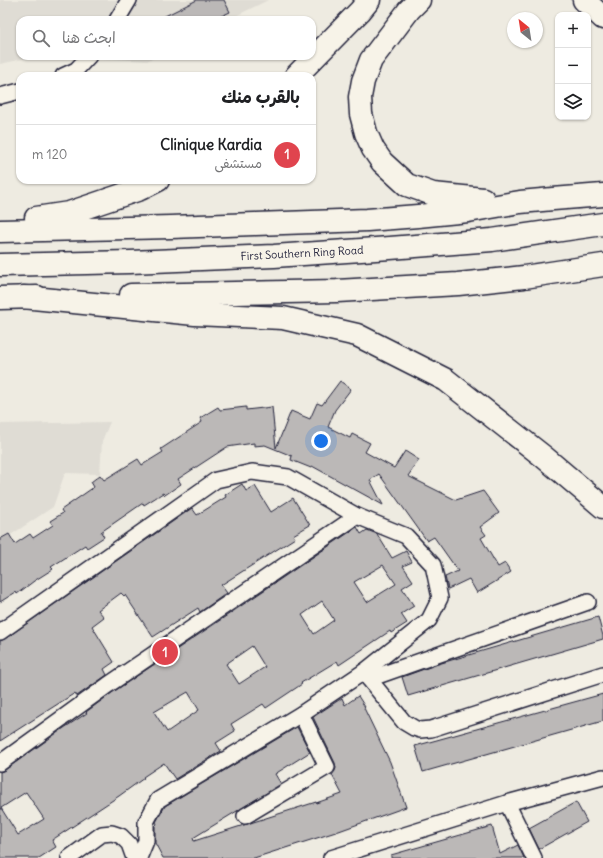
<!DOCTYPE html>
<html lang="ar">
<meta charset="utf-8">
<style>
body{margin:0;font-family:Delius,"Playpen Sans Arabic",sans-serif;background:#f6f6f6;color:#202124;direction:rtl}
.controls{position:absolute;right:12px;top:12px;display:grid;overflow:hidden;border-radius:8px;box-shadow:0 1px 3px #0004}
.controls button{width:36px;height:36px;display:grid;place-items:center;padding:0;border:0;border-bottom:1px solid #e0e0e0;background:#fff;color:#202124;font:20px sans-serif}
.compass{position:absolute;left:507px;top:12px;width:36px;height:36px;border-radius:50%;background:#fff;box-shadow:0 1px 3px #0004;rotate:330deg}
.you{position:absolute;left:321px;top:441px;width:14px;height:14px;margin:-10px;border:3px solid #fff;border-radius:50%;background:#1a73e8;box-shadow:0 0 0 6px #1a73e833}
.badge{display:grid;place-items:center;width:26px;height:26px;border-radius:50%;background:#1a73e8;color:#fff;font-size:13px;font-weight:700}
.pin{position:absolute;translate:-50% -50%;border:2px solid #fff;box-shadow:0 1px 4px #0006}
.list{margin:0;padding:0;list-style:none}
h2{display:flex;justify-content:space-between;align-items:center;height:52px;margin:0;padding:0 16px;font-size:17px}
h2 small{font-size:13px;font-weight:400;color:#757577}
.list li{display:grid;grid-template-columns:26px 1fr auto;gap:12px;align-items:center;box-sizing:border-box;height:60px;padding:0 16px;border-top:1px solid #e0e0e0}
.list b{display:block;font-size:15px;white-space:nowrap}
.list p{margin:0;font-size:13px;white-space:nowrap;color:#757577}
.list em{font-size:13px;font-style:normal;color:#757577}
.icon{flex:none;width:22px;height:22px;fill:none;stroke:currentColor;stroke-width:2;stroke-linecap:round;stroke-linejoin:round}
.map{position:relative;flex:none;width:603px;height:858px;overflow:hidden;direction:ltr}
.search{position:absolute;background:#fff;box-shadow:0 1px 3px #0004;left:16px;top:16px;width:300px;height:44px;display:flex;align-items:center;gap:10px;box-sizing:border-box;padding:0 14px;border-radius:12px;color:#757577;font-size:15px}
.panel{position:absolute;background:#fff;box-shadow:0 1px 3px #0004;left:16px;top:72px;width:300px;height:112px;border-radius:12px;direction:rtl}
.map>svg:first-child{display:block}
.built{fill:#dfdcd4}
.building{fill:#bbb8b7;stroke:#22223b;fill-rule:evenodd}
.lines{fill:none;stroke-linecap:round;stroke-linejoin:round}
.minor-casing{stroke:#22223b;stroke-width:18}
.highway-casing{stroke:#22223b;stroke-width:25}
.minor{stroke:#f7f3e8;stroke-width:15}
.highway{stroke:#f7f3e8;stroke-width:22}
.labels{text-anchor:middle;stroke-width:3;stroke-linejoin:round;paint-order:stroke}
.street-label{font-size:11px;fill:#22223b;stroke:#f7f3e8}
</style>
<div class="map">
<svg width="603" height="858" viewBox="0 0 603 858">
<rect width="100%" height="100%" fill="#eeebe1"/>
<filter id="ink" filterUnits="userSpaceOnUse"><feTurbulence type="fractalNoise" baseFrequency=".025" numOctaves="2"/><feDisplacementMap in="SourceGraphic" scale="8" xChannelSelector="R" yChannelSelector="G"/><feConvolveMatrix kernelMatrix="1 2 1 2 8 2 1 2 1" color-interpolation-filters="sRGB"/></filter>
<g filter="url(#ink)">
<g class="built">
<polygon points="0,0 268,0 228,20 20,20 20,56 37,56 0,64"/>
<polygon points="67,56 157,56 147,61"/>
<polygon points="110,422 102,441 100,474 65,473 53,507 0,542 0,424"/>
</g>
<g class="building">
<polygon points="197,0 224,0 230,12 213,20 157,20"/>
<polygon points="340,381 351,389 335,410 328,427 350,438 352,434 370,443 365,452 394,468 405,451 419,460 408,476 456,500 483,491 499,513 480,527 486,535 481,538 498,567 505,563 511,572 477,593 469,579 448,589 445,577 458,571 434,537 427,541 379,474 370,480 383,505 312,466 311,468 291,460 292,456 265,445 254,446 254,443 227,447 178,479 181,484 165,495 163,493 144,505 143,503 101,532 104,537 87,548 85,545 51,567 53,569 34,581 17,594 16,592 0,602 0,539 9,534 15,544 30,534 33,538 53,525 50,521 63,513 61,510 94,487 91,482 100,475 104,480 138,459 142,465 163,452 161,449 202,422 200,418 218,407 220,410 246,407 246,410 272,407 276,448 291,411 310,419 317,403 322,405"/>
<polygon points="242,484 246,491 255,486 271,512 293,498 310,525 293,535 295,538 221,585 227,593 200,612 198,608 153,637 125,595 124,596 121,593 98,610 104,617 92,626 114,662 104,669 107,675 77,696 75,693 0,741 0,641 5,639 192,508 197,515 226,497 225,495"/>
<path d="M357,527L361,534L367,530L377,534L392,558L406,551L412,562L403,566L413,581L402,588L414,606L401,614L407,623L391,633L390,631L339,665L337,661L301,683L302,684L266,708L263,704L231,724L235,731L216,743L221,751L175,779L164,763L143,777L144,778L119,796L52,840L56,847L39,858H0V772L5,770L64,728L87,713L86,712L113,692L210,627ZM383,565L396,584L367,602L354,582ZM322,601L334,620L314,634L302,615ZM252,646L265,667L239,684L226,664ZM188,692L199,710L167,732L154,712ZM26,792L44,819L18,835L1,808Z"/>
<polygon points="598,617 603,636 603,639 408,696 402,677 438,664"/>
<polygon points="603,694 603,721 423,772 415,746"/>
<polygon points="358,696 365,707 364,708 390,762 406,807 339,831 254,858 163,858 155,843 155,826 157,824 156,822 165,806 297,727 310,752 275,774 281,784 193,838 194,841 316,802 316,803 342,794 332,775 335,771 336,768 335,763 313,717 342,698 345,705"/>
<polygon points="576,802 587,822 539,849 529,828"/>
<polygon points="492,826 500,854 518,845 524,858 391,858 391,855"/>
</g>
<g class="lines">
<defs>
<g id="minor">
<polyline points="117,20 129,0"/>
<polyline points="63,76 76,70 89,56"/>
<polyline points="0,96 20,91"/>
<polyline points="0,632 216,480 252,472 288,477 357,516 406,536 433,565 440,598 429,620 365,671 301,714 158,800 146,822 146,841 139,858"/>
<polyline points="365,671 369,679 404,722 414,728 420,730 431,729 603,674"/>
<polyline points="369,679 588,602"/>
<polyline points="0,763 108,685 357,516"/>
<polyline points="507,803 534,858"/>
<polyline points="245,816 327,767 301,714"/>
<polyline points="69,858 102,834 112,833 121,836 129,844 134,858"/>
<polyline points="331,858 507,803 603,777"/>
</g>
<g id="highway">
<polyline points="419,0 409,10 371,60 363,81 360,97 361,114 366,133 373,149 382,162 407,185 433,194 483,199"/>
<polyline points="584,0 603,18"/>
<polyline points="296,76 360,11 369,0"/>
<polyline points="36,218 69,213 140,189 158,180"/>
<polyline points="0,231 171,227 367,220 418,216 468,211 520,202 553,199 603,195"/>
<polyline points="0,265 130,262 274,256 390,248 492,240 603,224"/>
<polyline points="131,295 337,291 458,284 524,277 603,265"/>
<polyline points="23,297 195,314 283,318 357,335 446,380 544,457 603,507"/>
<polyline points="0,298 37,297"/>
</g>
</defs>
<use href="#minor" class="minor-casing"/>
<use href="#highway" class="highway-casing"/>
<use href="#minor" class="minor"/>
<use href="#highway" class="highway"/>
</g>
</g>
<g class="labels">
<g class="street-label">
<text transform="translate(302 253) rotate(-3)" y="4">First Southern Ring Road</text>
</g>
</g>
</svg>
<div class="controls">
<button>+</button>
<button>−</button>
<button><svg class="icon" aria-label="layers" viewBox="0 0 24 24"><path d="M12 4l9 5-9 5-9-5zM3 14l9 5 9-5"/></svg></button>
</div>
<svg class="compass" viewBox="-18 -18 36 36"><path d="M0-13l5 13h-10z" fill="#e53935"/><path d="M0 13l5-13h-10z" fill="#757577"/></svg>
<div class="you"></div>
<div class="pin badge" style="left:165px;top:652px;background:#e0444e">1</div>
<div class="search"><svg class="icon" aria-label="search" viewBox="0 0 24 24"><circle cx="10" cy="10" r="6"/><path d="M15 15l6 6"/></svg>ابحث هنا</div>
<section class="panel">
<h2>بالقرب منك<small></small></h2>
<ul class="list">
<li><span class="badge" style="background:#e0444e">1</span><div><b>Clinique Kardia</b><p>مستشفى</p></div><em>120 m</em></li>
</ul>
</section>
</div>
